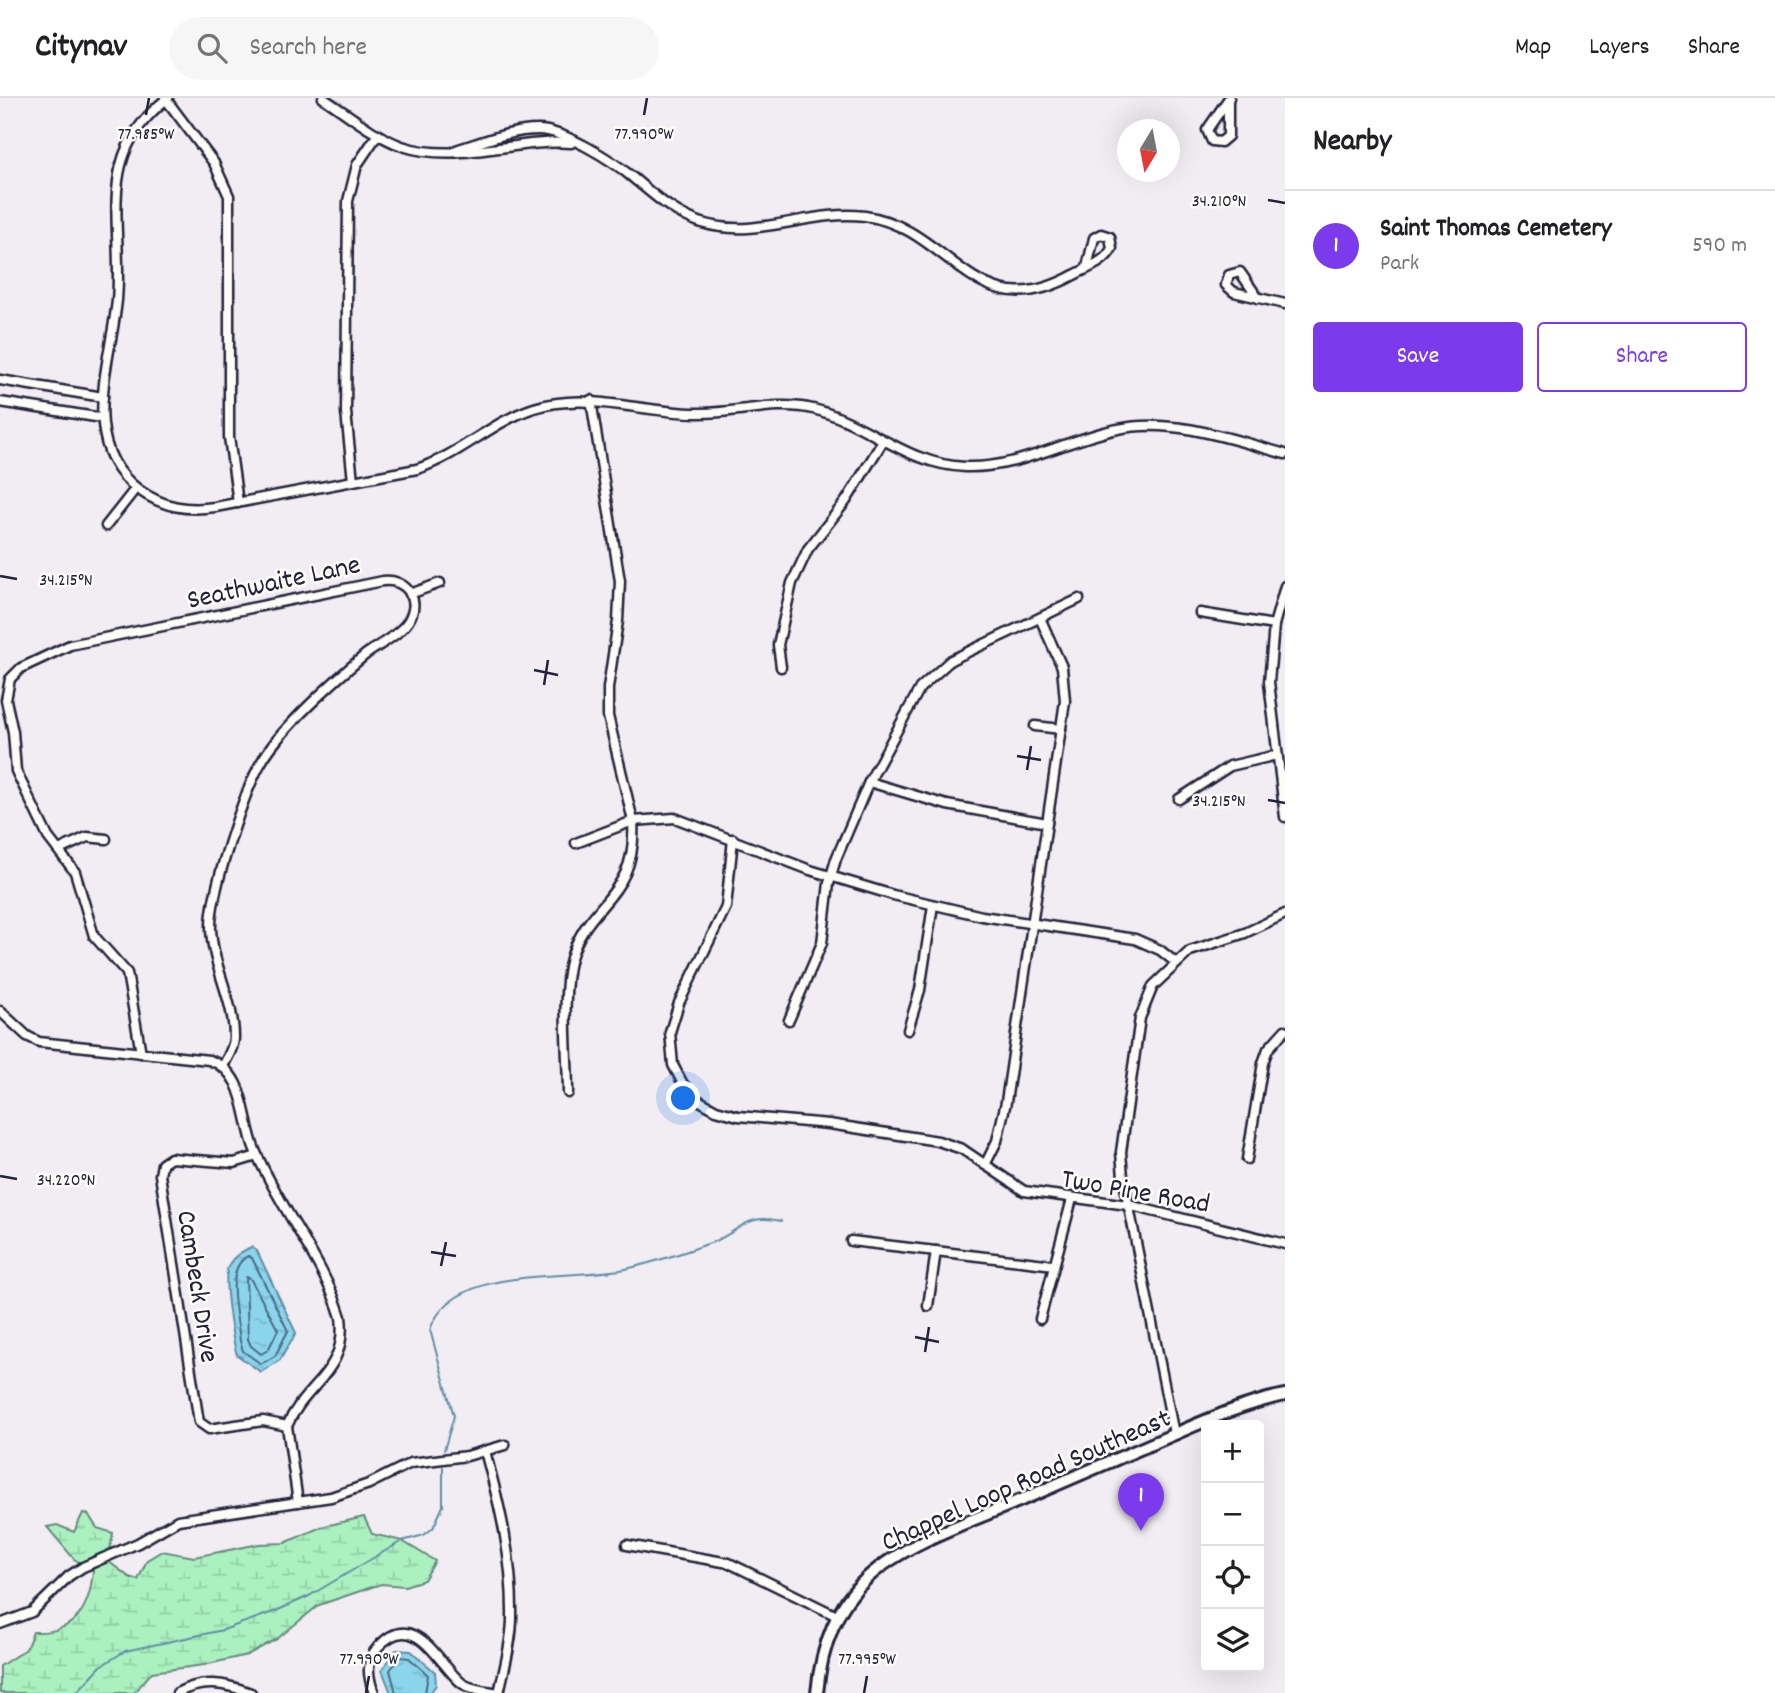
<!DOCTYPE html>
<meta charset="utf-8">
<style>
body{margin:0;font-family:Dekko,sans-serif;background:#f6f6f6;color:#202124}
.controls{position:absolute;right:21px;bottom:21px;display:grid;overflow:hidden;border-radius:7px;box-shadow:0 7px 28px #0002}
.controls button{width:63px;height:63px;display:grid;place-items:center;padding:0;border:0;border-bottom:2px solid #e0e0e0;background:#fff;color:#202124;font:35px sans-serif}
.compass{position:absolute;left:1117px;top:21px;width:63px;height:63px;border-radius:50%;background:#fff;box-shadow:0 7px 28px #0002;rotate:190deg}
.you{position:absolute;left:684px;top:1001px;width:24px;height:24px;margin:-18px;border:5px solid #fff;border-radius:50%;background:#1a73e8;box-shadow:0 0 0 10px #1a73e833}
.badge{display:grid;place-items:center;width:46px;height:46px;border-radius:50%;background:#7c3aed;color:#fff;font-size:23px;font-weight:700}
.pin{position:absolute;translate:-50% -58px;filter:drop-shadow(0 2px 4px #0008)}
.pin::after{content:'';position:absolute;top:37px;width:24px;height:21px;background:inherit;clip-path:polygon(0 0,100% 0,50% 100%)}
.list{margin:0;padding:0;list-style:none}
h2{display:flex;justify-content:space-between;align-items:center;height:91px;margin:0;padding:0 28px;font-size:30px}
h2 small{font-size:23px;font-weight:400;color:#757577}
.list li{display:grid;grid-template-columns:46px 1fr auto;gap:21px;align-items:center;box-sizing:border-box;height:112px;padding:0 28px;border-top:2px solid #e0e0e0}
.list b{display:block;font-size:26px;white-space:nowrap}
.list p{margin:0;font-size:23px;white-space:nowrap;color:#757577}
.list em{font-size:23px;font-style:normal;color:#757577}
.actions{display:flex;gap:14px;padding:21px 28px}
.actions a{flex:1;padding:16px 0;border:2px solid #7c3aed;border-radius:7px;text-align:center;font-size:24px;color:#7c3aed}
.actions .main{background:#7c3aed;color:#fff}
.icon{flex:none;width:38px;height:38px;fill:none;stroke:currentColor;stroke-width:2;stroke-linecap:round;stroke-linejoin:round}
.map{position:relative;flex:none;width:1285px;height:1595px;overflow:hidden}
header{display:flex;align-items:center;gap:42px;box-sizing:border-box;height:98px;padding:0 35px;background:#fff;border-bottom:2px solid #e0e0e0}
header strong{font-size:33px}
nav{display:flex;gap:38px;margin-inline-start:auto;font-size:24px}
.search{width:490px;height:63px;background:#f6f6f6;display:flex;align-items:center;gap:18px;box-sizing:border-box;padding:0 24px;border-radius:38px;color:#757577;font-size:26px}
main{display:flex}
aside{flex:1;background:#fff}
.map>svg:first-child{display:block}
.wetland{fill:url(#wetland-marsh);stroke:#668a7d;stroke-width:2}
.water{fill:url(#water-ripples);stroke:#618da5;stroke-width:2}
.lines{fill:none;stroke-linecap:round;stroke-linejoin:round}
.shore{stroke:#4c6a82;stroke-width:2}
.stream{stroke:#618da5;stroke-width:2}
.street-casing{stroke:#22223b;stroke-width:13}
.secondary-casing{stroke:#22223b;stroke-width:16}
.street{stroke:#fdfcf7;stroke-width:8}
.secondary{stroke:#fdfcf7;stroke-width:10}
.ticks{fill:none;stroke:#22223b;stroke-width:2.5}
.labels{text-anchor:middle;stroke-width:5;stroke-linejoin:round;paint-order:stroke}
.street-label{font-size:28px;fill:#22223b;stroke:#fdfcf7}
.ticks-label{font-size:18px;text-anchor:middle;fill:#22223b;stroke:#fdfcf7;stroke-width:5;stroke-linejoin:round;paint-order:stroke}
</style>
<header>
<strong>Citynav</strong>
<div class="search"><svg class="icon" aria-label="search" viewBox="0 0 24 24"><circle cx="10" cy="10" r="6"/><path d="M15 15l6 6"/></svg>Search here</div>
<nav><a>Map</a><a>Layers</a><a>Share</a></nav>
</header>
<main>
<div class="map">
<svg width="1285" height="1595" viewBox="0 0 1285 1595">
<defs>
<pattern id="wetland-marsh" width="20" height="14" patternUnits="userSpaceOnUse" patternTransform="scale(1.75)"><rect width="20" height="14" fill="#aaf1bf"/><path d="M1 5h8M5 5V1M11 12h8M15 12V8" fill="none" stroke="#92cea5"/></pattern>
<pattern id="water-ripples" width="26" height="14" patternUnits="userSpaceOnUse" patternTransform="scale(1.75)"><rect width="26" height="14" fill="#8bd5ec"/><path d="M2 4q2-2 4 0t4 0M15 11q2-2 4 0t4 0" fill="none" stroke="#78b7cb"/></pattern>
</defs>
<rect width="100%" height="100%" fill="#f2edf2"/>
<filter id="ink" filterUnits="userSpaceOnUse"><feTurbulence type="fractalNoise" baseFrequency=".0143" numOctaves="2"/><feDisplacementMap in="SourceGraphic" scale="14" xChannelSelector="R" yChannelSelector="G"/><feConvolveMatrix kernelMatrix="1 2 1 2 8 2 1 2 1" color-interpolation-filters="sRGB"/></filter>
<g filter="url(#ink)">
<path class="wetland" d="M83,1415L88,1416L97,1430L113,1435L108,1463L129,1479L138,1482L147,1462L162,1453L194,1459L259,1446L285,1445L321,1429L364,1419L372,1436L402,1443L435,1463L424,1482L405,1488L381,1486L319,1507L277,1541L247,1557L204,1567L152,1574L134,1595H0V1568L26,1551L33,1534C75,1536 90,1511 93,1472L74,1461L47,1429L57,1427L74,1434Z"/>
<g class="water">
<path d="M251,1149L257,1153L296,1235L280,1262L261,1274L237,1257C232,1241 224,1187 227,1172C230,1160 241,1154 251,1149Z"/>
<polygon points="396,1552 411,1553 435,1574 436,1587 430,1595 391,1595 382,1572"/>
</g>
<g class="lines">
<g class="shore">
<path d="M248,1158L252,1160L288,1233L275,1258L261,1266L243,1253L240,1243C238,1220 223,1170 248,1158Z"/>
<polygon points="246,1179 250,1180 278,1232 268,1252 261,1256 251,1248 248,1241"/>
<polyline points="396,1595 390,1572 400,1559 409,1560 428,1577 425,1595"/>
</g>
<g class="stream">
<path d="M444,1352L454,1318L430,1232C453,1163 576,1184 630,1170C658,1163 686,1154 713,1144C741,1133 745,1115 781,1123"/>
<polyline points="76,1595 101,1568 125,1553 223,1532 276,1513 309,1498 402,1443 424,1437 433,1430 443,1408 443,1369"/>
</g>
<defs>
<g id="street">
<polyline points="165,0 214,65 229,98 229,339 238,405"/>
<path d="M168,0C93,57 124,123 117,202C111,264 77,347 139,392C163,409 186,413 215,409L417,371C460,357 491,324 534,310C589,293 641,315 697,315C736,316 774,302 813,311C867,324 907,367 965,369C1019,371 1067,341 1118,331C1172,319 1234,342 1285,356"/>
<path d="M323,0C348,16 374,38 402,48C456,66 516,41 571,45"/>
<polyline points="1228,2 1228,38 1221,44 1212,43 1207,32 1229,0"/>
<path d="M456,52C482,44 510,32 538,32C564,32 612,62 632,79C654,97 674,116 702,125C758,142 810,111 865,118C952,130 973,233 1074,177C1087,170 1106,164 1112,150L1110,139L1101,136L1094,140L1087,169"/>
<polyline points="1258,200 1240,174 1229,177 1226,187 1234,194 1285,206"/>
<polyline points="0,282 103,299"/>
<polyline points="0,304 102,320"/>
<polyline points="353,383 346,314 348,103 357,67 378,36"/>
<polyline points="106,428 136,390"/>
<polyline points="1285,488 1274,527 1269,584 1285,719"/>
<polyline points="410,496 440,485"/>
<polyline points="1200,515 1274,527"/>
<polyline points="781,569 778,547 792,485 808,451 846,403 883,343"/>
<polyline points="1035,628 1061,631"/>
<polyline points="869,684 947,707 1047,725"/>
<polyline points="1179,701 1230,668 1277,657"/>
<polyline points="733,741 726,809 679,905 670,934 673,967 683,986 698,1002 716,1012 738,1018 829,1026 938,1043 962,1051 1024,1093 1128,1107 1285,1146"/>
<polyline points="576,745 633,723 675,720 810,772 893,797 982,818 1135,841 1160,852 1175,864"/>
<polyline points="59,752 87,739 106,741"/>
<path d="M0,913L27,938L39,944L209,962C247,974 242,1021 255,1052C278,1108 324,1163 341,1219C348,1275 305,1285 287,1328L298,1404"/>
<polyline points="789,922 822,845 829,785 836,761 869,684 920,590 951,562 1079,501"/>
<polyline points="908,932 920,892 933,807"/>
<path d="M141,955L127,875L94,838L75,774L48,739L16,673L13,634L6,602L10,581L21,570L70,547L383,483C404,480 421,500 410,520C403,535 378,547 365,557C335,582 281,630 262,663C244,693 210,796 211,830C212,867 234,902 234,939C234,949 228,959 223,968"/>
<path d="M568,995C568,957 561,895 571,860C588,802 638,800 633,723L608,618V590L618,523L620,483L591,302"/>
<polyline points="257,1058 234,1065 171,1060 162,1066 160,1077 199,1324 209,1331 263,1323 287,1328"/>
<polyline points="1247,1061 1263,965 1268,951 1285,932"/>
<polyline points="985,1067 997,1043 1006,1004 1065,603 1062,569 1040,520"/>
<polyline points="851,1143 1054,1167"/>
<polyline points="928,1208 936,1153"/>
<polyline points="1040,1221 1072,1101"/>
<polyline points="1174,1336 1123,1079 1121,1054 1140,920 1153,888 1190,853 1245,835 1285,816"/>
<polyline points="627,1447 729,1465 837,1518"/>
<polyline points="0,1526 32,1514 69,1478 83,1469 138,1445 178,1422 331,1399 369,1386 411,1365 467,1358 505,1347"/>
<path d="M177,1595C202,1581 225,1585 251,1595"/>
<path d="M374,1595C368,1579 365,1563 378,1549C416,1507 440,1570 463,1586C473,1592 488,1593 499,1595C504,1571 512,1544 512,1520C513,1462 500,1408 485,1353"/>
</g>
<path id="secondary" d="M817,1595C821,1552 834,1510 867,1480C908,1442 981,1420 1033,1397C1078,1377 1124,1358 1170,1338C1207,1322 1245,1305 1285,1297"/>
</defs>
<use href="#street" class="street-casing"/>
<use href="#secondary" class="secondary-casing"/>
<use href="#street" class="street"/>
<use href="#secondary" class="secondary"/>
</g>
</g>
<path class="ticks" d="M146,17L149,0M644,17L647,0M1268,102L1285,105M0,478L17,481M534,572L558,577M544,587L548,562M1017,658L1041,662M1027,672L1031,648M1268,702L1285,705M0,1078L17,1081M431,1154L456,1158M441,1168L446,1144M915,1239L939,1244M925,1254L929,1229M366,1595L369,1578M864,1595L867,1578"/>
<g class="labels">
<g class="street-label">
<text transform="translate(273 482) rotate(-12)" y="10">Seathwaite Lane</text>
<text transform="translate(1136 1091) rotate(10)" y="10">Two Pine Road</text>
<text transform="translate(200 1188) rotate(81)" y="10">Cambeck Drive</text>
<text transform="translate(1025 1380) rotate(-24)" y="10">Chappel Loop Road Southeast</text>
</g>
</g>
<g class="ticks-label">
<text x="146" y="41">77.985°W</text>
<text x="644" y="41">77.990°W</text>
<text x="1219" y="108">34.210°N</text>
<text x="66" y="487">34.215°N</text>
<text x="1219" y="708">34.215°N</text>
<text x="66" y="1087">34.220°N</text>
<text x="369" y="1566">77.990°W</text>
<text x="867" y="1566">77.995°W</text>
</g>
</svg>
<div class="controls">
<button>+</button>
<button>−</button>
<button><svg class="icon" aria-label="locate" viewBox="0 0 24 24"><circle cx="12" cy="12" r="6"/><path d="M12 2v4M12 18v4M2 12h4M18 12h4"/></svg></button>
<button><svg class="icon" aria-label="layers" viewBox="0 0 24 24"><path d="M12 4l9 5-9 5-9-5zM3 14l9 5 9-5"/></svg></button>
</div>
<svg class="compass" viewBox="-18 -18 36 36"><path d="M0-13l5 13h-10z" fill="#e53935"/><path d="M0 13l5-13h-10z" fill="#757577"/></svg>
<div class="you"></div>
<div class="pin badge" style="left:1141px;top:1433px">1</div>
</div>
<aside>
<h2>Nearby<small></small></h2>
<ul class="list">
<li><span class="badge">1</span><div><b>Saint Thomas Cemetery</b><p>Park</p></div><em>590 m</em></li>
</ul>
<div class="actions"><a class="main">Save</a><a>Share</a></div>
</aside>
</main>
